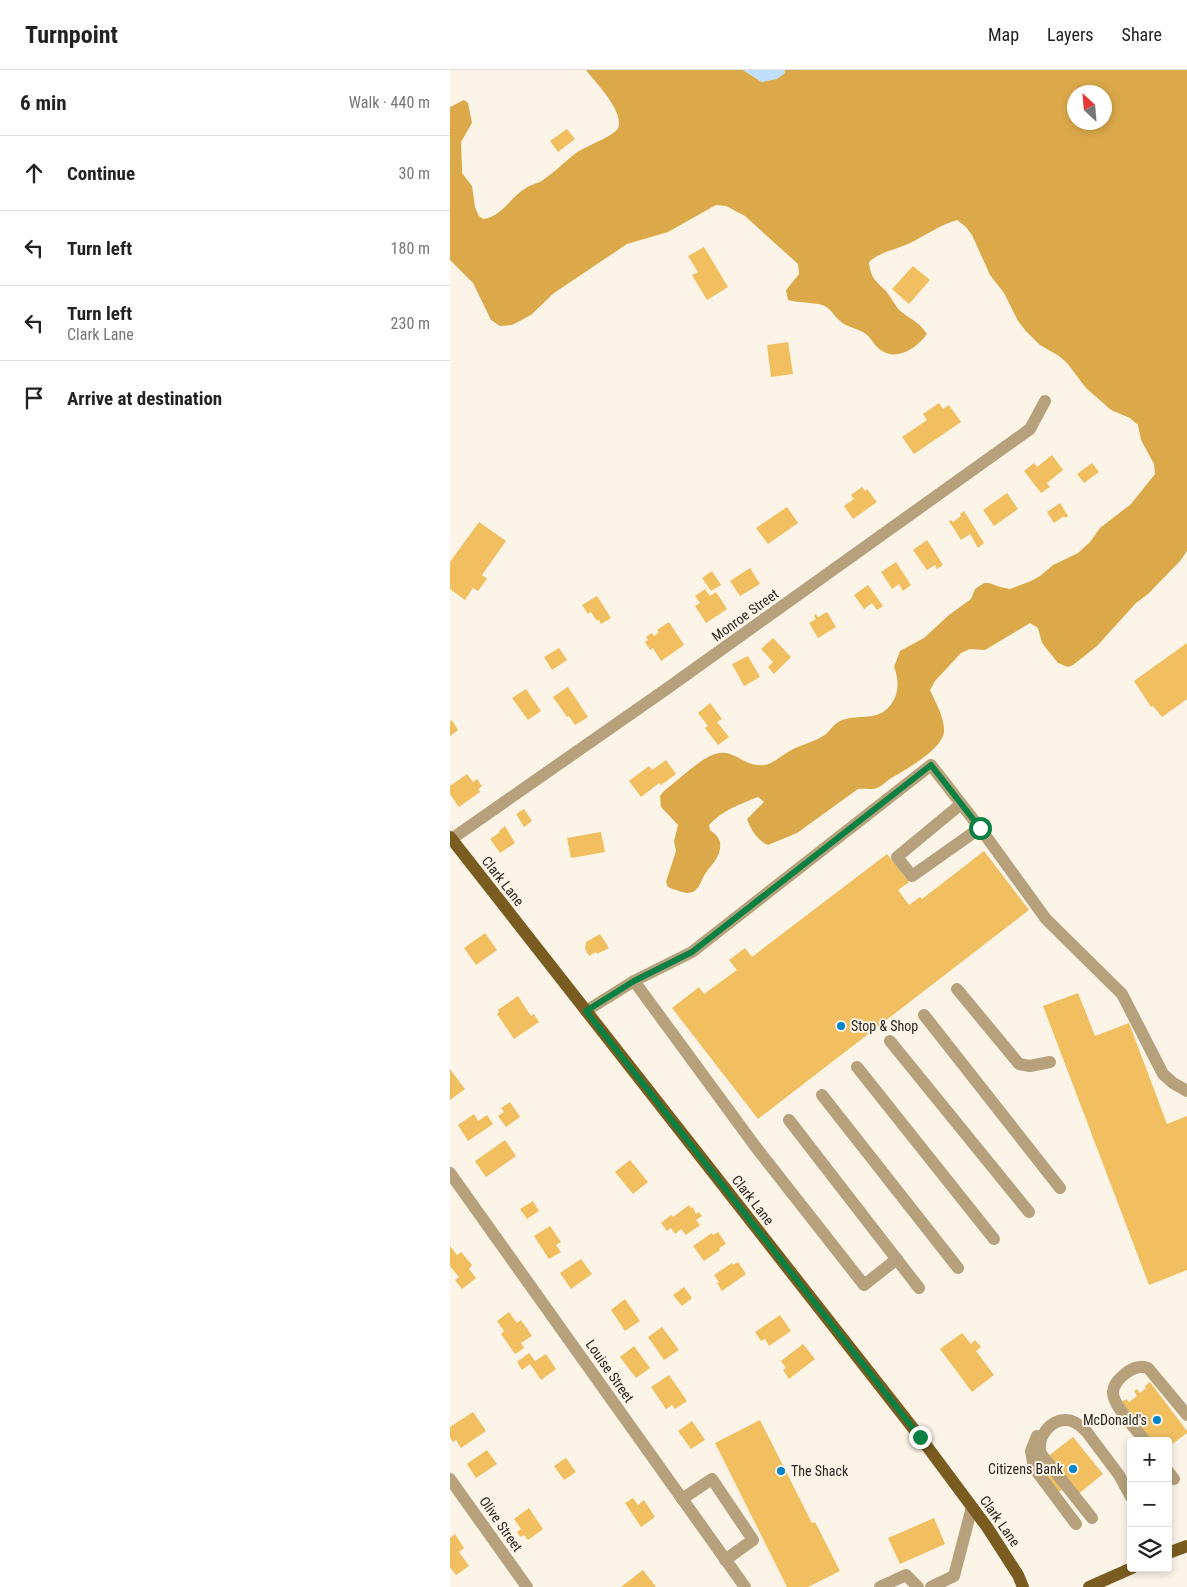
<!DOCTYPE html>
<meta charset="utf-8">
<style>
body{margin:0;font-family:"Roboto Condensed",sans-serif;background:#f2f2f2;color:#222}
.controls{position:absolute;right:15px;bottom:15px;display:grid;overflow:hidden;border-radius:5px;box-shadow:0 2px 8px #0003}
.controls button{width:45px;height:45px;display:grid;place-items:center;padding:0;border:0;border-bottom:1px solid #e0e0e0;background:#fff;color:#222;font:25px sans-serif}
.compass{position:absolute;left:617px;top:15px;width:45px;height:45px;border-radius:50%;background:#fff;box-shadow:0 2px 8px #0003;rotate:334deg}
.stop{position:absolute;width:15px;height:15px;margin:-11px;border:4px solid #0b8043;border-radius:50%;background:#fff}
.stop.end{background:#0b8043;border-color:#fff;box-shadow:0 1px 5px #0008}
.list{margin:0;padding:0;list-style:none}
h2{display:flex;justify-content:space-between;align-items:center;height:65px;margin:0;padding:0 20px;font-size:21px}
h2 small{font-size:16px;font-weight:400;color:#767676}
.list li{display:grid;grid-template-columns:32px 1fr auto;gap:15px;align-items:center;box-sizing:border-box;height:75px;padding:0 20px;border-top:1px solid #e0e0e0}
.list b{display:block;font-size:19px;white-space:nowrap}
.list p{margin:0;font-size:16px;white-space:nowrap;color:#767676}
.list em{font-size:16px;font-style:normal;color:#767676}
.icon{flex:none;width:28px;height:28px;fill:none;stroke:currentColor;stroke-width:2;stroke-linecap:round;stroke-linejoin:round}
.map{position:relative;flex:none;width:737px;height:1517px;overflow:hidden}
header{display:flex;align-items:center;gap:30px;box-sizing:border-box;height:70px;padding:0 25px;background:#fff;border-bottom:1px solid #e0e0e0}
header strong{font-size:24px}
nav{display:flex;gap:28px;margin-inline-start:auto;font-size:18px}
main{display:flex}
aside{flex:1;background:#fff}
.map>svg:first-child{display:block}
.forest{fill:#dba94a;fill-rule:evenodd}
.water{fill:#bfdffa}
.building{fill:#f1be60}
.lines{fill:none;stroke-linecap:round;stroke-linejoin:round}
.minor{stroke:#b7a17c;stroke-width:12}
.major{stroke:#7b5c20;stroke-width:12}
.route{stroke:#0b8043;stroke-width:6}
.poi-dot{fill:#0084cb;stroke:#fcf4e7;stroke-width:2}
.labels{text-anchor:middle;stroke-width:4;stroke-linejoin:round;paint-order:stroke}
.street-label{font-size:14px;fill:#292621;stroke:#fcf4e7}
.poi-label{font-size:14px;fill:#292621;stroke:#fcf4e7;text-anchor:start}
</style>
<header>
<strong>Turnpoint</strong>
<nav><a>Map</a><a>Layers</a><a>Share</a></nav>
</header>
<main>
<aside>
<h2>6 min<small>Walk · 440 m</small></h2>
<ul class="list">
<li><svg class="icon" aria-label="ahead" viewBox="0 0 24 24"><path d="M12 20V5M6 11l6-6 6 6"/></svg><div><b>Continue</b></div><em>30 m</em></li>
<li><svg class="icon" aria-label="left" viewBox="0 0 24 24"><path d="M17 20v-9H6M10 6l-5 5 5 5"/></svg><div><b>Turn left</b></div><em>180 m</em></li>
<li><svg class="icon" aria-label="left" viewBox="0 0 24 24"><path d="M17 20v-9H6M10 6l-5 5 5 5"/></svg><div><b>Turn left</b><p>Clark Lane</p></div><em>230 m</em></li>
<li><svg class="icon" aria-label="arrive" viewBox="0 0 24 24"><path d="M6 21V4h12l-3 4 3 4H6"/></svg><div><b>Arrive at destination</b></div></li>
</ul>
</aside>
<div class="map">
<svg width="737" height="1517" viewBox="0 0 737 1517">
<rect width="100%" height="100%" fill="#fcf4e7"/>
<path class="forest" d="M136,0H293L312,12L334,3L335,0H737V481L731,490L698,524L686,533L647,576L623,595L618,597L608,593L592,573L588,558L580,553L535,580L520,579L511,583L485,611L480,620C485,631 495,649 494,661C494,678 457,699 443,707C437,710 434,715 427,718C422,720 414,718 408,719L347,763L318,775C308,771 301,760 297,749L314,732L308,727C291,734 272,740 259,755L260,760C264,763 269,767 270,772C272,786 262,794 255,804C250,812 249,823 237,823C231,822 223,819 218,817L216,812L226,781L224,771L228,755L211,737L210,726L213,722C226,712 251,688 265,684C285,678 293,698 315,695C324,693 331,686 338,682C349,675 362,673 373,666C379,663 382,655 390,651C405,644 424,651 437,639C449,627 450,612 444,597L450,581L474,568L499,545L521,529L525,519L534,513H539L550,517L560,519L581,511L590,506L603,495L628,483L640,472L650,458L681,434L705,404L704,394L691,370L688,355L680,348L661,340L636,318L617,293L609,286L590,275L575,260L568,251L554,223L540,205L522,165L516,157L507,150C489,155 475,166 458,174C444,180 430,182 419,192C421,214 431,212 441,228C445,234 447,239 453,243C462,250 470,253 477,264C468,277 448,291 432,281C425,277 422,269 416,264C408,258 397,258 389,250C383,245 381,238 372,235C362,232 349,233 338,230L336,220L349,204L348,194L295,146L276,136L266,135L218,162L177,174L104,223L81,245L62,255L50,256L41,250L23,213L0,190V37L14,30L18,33L22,53L11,72L12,98V103L22,116L25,137L29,146L33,149C53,146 60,127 76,118C80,115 85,114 90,112C103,104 114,92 126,83C134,77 166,65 168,58C175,42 145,12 136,0ZM624,22H654V52H624Z"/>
<polygon class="water" points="293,0 335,0 335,3 327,9 312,12"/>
<g class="building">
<polygon points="117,59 125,69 108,82 100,71"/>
<polygon points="254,177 278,217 257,230 242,205 248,202 238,186"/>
<polygon points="463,196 480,210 459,234 442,219"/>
<polygon points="338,272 343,304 321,307 317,275"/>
<polygon points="489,333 493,339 499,335 511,352 464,384 452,367 477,350 473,344"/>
<polygon points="602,385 613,400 597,413 600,417 591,423 574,401 584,393 587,397"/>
<polygon points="642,393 649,402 634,413 627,404"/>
<polygon points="412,417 415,421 417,419 427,432 403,449 394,436 404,429 401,425"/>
<polygon points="557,423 568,439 544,456 533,440"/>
<polygon points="610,433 618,446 615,448 614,446 604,453 597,442"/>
<polygon points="337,437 348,453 318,474 306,458"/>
<polygon points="514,441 534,473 528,478 520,464 511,470 499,451 501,450 503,452 511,446 510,444"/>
<polygon points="29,452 56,471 32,505 37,509 28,521 23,518 15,530 0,519 0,492"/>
<polygon points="477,470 493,495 487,499 485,495 477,500 463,480"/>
<polygon points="446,492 461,515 453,521 449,514 442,519 431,502"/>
<polygon points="300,498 310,514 290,526 280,511"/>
<polygon points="262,501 271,515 261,521 252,508"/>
<polygon points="418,515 433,536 427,540 422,533 414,539 404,525"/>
<polygon points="255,519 260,526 266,522 277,539 256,553 245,536 250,533 245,526"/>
<polygon points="147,526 161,548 151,554 149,550 146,550 141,542 138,544 132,535"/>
<polygon points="377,542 386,557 368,568 359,553 366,549 364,546 366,544 368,547"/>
<polygon points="219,552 234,575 211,591 203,578 200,580 195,572 198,570 196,567 202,563 204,566 209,562 207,560"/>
<polygon points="323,568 341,587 324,604 318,597 323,592 311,579"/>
<polygon points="737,573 737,629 712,647 703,636 701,637 684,611"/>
<polygon points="109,578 117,590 102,600 94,587"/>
<polygon points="298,586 310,607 294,616 282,594"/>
<polygon points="118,617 138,647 125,655 119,646 117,647 103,627"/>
<polygon points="76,619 91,641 78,650 62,628"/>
<polygon points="260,633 272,649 267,652 279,667 268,675 255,658 258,656 248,643"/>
<polygon points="2,650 8,660 0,666 0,652"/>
<polygon points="216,690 226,704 211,715 209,713 191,727 179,711 199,696 202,700"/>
<polygon points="17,704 23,712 27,709 32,716 28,719 30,722 9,737 0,724 0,716"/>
<polygon points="74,739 82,751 74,757 66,744"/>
<polygon points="55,756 65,773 50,783 40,769 50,762 49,761"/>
<polygon points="151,762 155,782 121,788 117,768"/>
<polygon points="534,781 579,840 308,1049 222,938 249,917 254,924 287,900 279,890 295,878 302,887 437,784 459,812 448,820 459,835 470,827 472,829"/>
<polygon points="35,863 47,880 26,895 14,878"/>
<polygon points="150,864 159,878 147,884 146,882 139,886 135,879 136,872"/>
<polygon points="628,923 645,966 679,953 717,1054 737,1046 737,1200 699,1215 593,936"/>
<polygon points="68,926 81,946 84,944 89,952 64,969 47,944 49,942 48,940"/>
<polygon points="0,999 15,1019 0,1030"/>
<polygon points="60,1032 70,1047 56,1057 48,1046 54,1042 51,1038"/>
<polygon points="24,1044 28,1051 37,1045 43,1054 18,1071 8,1055"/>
<polygon points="55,1070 66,1086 36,1107 25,1091"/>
<polygon points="180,1090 198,1112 183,1124 165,1102"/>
<polygon points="83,1131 89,1141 77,1149 70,1139"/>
<polygon points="239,1135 241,1138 243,1137 246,1144 249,1142 252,1146 246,1150 250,1155 236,1165 231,1159 225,1164 221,1158 217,1161 211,1153 221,1145 223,1147"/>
<polygon points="100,1156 111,1172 106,1175 111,1182 99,1189 84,1166"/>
<polygon points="268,1162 276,1174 269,1178 270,1180 254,1191 243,1176 262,1163 263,1165"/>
<polygon points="0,1176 7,1185 11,1182 22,1195 19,1199 26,1208 12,1219 5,1210 9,1207 0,1196"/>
<polygon points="131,1189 142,1204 121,1219 110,1203"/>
<polygon points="288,1192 296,1204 272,1221 267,1213 269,1212 264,1205 282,1193 283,1195"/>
<polygon points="234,1217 242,1228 232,1236 223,1225"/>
<polygon points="175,1229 190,1251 175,1261 161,1240"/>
<polygon points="59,1242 67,1253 71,1250 82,1266 71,1273 74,1278 65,1284 51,1264 54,1261 47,1251"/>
<polygon points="330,1245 341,1261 319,1276 315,1269 311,1271 305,1262"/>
<polygon points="212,1257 229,1280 214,1290 198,1267"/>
<polygon points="512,1263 521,1274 525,1270 531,1277 526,1281 544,1305 522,1322 490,1279"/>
<polygon points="353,1274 365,1289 339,1309 333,1300 336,1298 331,1291"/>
<polygon points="184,1276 200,1298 186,1308 170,1287"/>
<polygon points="79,1283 85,1291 96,1284 106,1299 91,1310 80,1294 72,1300 67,1292"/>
<polygon points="219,1305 237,1331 225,1339 222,1335 216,1339 201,1317"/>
<polygon points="700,1312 737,1361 737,1363 718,1377 718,1371 698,1371 669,1334 676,1329 679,1332 687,1326 684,1321 687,1319 690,1323 696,1318 695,1316"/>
<polygon points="23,1342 36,1361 11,1378 6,1370 3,1372 0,1367 0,1357"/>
<polygon points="310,1350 362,1453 365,1452 390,1501 358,1517 337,1517 265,1373"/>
<polygon points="242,1351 255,1370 241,1379 228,1361"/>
<polygon points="623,1367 653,1404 627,1425 619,1414 602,1427 587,1408 604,1395 597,1387"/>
<polygon points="37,1380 47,1394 26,1408 17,1394"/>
<polygon points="116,1388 126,1402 114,1410 104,1396"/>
<polygon points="183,1428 188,1435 194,1430 205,1447 191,1457 175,1433"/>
<polygon points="79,1438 93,1459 78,1470 74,1465 70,1467 67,1462 71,1459 64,1449"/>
<polygon points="484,1448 495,1474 450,1494 438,1468"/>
<polygon points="5,1464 14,1478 9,1482 19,1496 6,1505 0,1497 0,1468"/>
<polygon points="193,1500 206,1517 171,1517"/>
</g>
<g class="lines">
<g class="minor">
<polyline points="511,734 447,787 462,806 530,758"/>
<polyline points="0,770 215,620 580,359 595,331"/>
<polyline points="507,919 569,994 580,996 600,992"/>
<polyline points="136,941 184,911"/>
<polyline points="474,945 610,1118"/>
<polyline points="440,971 579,1142"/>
<polyline points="407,997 544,1169"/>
<polyline points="372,1025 508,1198"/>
<polyline points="339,1050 469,1218"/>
<polyline points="0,1103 295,1517"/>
<polyline points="447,1189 414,1215 305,1076 184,911 242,882 481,695 530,758 596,849 672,924 713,1004 723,1013 737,1021"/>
<polyline points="587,1366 581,1381 584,1398 626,1454"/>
<path d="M695,1371C687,1360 662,1335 663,1322C664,1313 670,1308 676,1303C683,1298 690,1295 698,1298L737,1345"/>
<polyline points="718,1401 724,1409"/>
<polyline points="0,1409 77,1517"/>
<polyline points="232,1429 262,1409 303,1470 275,1490"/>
<path d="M642,1448L591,1384C586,1369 599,1350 616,1350C624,1350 631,1356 636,1361L669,1405L681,1427"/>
<polyline points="430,1517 456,1505 468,1517"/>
<polyline points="481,1517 504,1506 522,1437"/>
</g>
<g class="major">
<polyline points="0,767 470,1367 537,1457 568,1505 573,1517"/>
<polyline points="718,1483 737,1476"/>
<polyline points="639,1517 682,1498"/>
</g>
</g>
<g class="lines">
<polyline class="route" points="470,1367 136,941 184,911 242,882 481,695 530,758"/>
</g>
<g class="poi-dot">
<circle cx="391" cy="956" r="5"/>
<circle cx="707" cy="1350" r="5"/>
<circle cx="623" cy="1399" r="5"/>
<circle cx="331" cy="1401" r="5"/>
</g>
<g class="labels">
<g class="street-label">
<text transform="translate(295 545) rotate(-36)" y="5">Monroe Street</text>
<text transform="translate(53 811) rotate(52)" y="5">Clark Lane</text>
<text transform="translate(303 1130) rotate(52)" y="5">Clark Lane</text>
<text transform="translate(160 1301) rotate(55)" y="5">Louise Street</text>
<text transform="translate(550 1451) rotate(55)" y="5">Clark Lane</text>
<text transform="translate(51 1454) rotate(55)" y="5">Olive Street</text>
</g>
<g class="poi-label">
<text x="401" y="961">Stop &amp; Shop</text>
<text x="697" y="1355" text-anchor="end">McDonald's</text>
<text x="613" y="1404" text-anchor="end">Citizens Bank</text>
<text x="341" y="1406">The Shack</text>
</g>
</g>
</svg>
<div class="controls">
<button>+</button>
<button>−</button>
<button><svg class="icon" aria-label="layers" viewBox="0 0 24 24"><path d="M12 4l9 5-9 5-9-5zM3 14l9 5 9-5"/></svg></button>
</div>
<svg class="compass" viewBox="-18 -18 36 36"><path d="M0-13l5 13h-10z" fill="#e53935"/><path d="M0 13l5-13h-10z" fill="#767676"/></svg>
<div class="stop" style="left:530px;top:758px"></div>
<div class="stop end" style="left:470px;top:1367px"></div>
</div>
</main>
